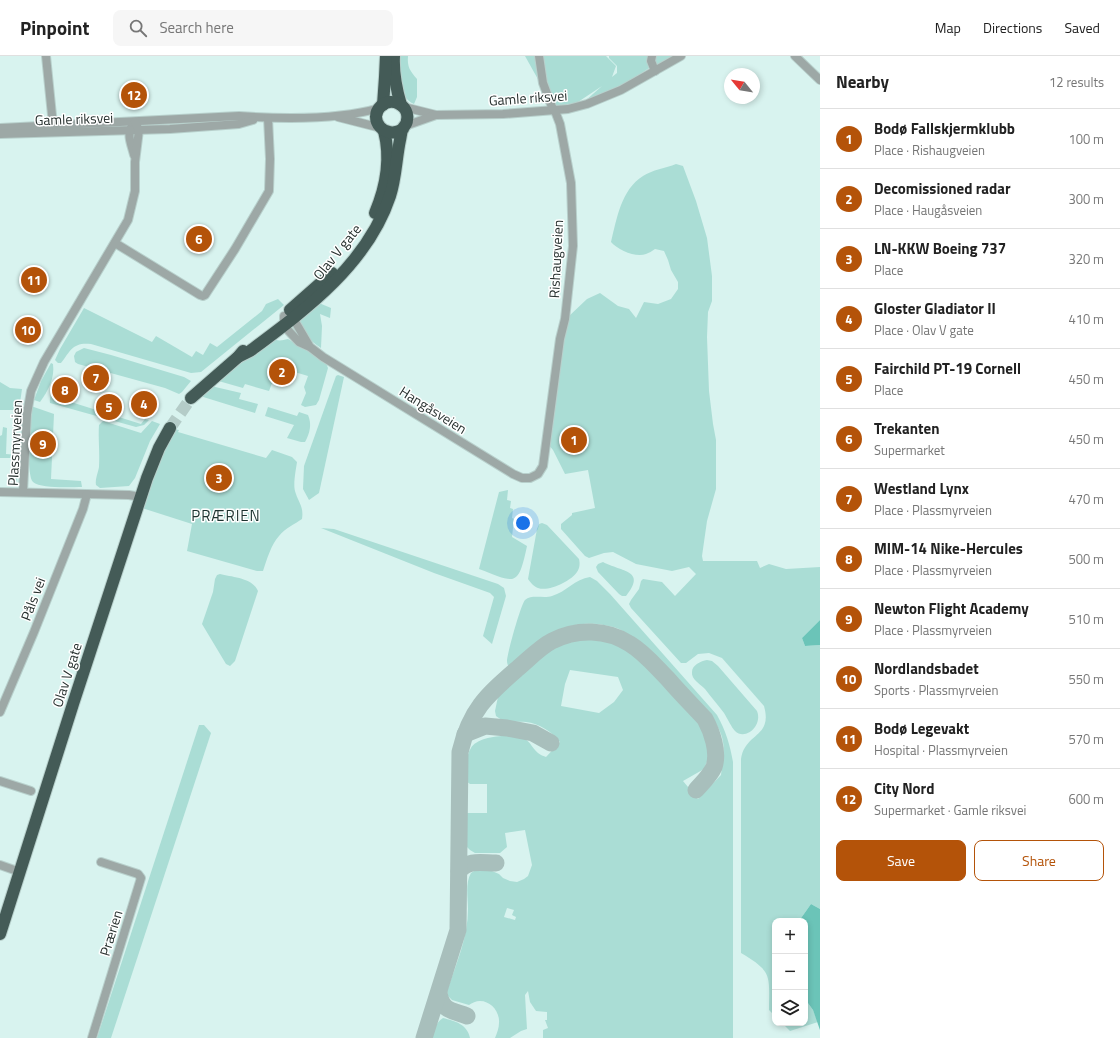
<!DOCTYPE html>
<meta charset="utf-8">
<style>
body{margin:0;font-family:"Titillium Web",sans-serif;background:#f6f6f6;color:#222}
.controls{position:absolute;right:12px;bottom:12px;display:grid;overflow:hidden;border-radius:8px;box-shadow:0 2px 6px #0003}
.controls button{width:36px;height:36px;display:grid;place-items:center;padding:0;border:0;border-bottom:1px solid #e0e0e0;background:#fff;color:#222;font:20px sans-serif}
.compass{position:absolute;left:724px;top:12px;width:36px;height:36px;border-radius:50%;background:#fff;box-shadow:0 2px 6px #0003;rotate:300deg}
.you{position:absolute;left:523px;top:467px;width:14px;height:14px;margin:-10px;border:3px solid #fff;border-radius:50%;background:#1a73e8;box-shadow:0 0 0 6px #1a73e833}
.badge{display:grid;place-items:center;width:26px;height:26px;border-radius:50%;background:#b45309;color:#fff;font-size:13px;font-weight:700}
.pin{position:absolute;translate:-50% -50%;border:2px solid #fff;box-shadow:0 1px 4px #0006}
.list{margin:0;padding:0;list-style:none}
h2{display:flex;justify-content:space-between;align-items:center;height:52px;margin:0;padding:0 16px;font-size:17px}
h2 small{font-size:13px;font-weight:400;color:#767676}
.list li{display:grid;grid-template-columns:26px 1fr auto;gap:12px;align-items:center;box-sizing:border-box;height:60px;padding:0 16px;border-top:1px solid #e0e0e0}
.list b{display:block;font-size:15px;white-space:nowrap}
.list p{margin:0;font-size:13px;white-space:nowrap;color:#767676}
.list em{font-size:13px;font-style:normal;color:#767676}
.actions{display:flex;gap:8px;padding:12px 16px}
.actions a{flex:1;padding:9px 0;border:1px solid #b45309;border-radius:8px;text-align:center;font-size:14px;color:#b45309}
.actions .main{background:#b45309;color:#fff}
.icon{flex:none;width:22px;height:22px;fill:none;stroke:currentColor;stroke-width:2;stroke-linecap:round;stroke-linejoin:round}
.map{position:relative;flex:none;width:820px;height:982px;overflow:hidden}
header{display:flex;align-items:center;gap:24px;box-sizing:border-box;height:56px;padding:0 20px;background:#fff;border-bottom:1px solid #e0e0e0}
header strong{font-size:19px}
nav{display:flex;gap:22px;margin-inline-start:auto;font-size:14px}
.search{width:280px;height:36px;background:#f6f6f6;display:flex;align-items:center;gap:10px;box-sizing:border-box;padding:0 14px;border-radius:8px;color:#767676;font-size:15px}
main{display:flex}
aside{flex:1;background:#fff}
.map>svg:first-child{display:block}
.green{fill:#aaddd5;fill-rule:evenodd}
.water{fill:#6bc4b8}
.lines{fill:none;stroke-linecap:round;stroke-linejoin:round}
.taxiway{stroke:#a8bfbc;stroke-width:17}
.highway-tunnel{stroke:#b4ccc8;stroke-width:12;stroke-dasharray:12 6;stroke-linecap:butt}
.minor-casing{stroke:#b8d0cc;stroke-width:10}
.highway-casing{stroke:#b8d0cc;stroke-width:14}
.minor{stroke:#9da8a6;stroke-width:8}
.highway{stroke:#445b57;stroke-width:12}
.labels{text-anchor:middle;stroke-width:3;stroke-linejoin:round;paint-order:stroke}
.street-label{font-size:14px;fill:#26302e;stroke:#fff}
.neighbourhood-label{font-size:15px;letter-spacing:1px;fill:#1d3330;stroke:#fff}
</style>
<header>
<strong>Pinpoint</strong>
<div class="search"><svg class="icon" aria-label="search" viewBox="0 0 24 24"><circle cx="10" cy="10" r="6"/><path d="M15 15l6 6"/></svg>Search here</div>
<nav><a>Map</a><a>Directions</a><a>Saved</a></nav>
</header>
<main>
<div class="map">
<svg width="820" height="982" viewBox="0 0 820 982">
<rect width="100%" height="100%" fill="#d8f3ef"/>
<g class="green">
<path d="M398,0H408C407,11 410,15 417,23V41L414,48C397,41 399,16 398,0Z"/>
<path d="M525,0H606L616,10L612,21L617,17V10L609,2V0H649L648,6L649,12C630,25 608,39 585,45L602,30L575,48L554,52Z"/>
<polygon points="653,0 672,0 655,10"/>
<path d="M676,108L683,110L696,145L707,182L712,220V245L708,256L707,281L709,335L713,368L716,384V433L707,465L702,500L703,505H757L760,512L769,508L786,513L820,511V564L802,582L805,590L820,589V853L811,848L799,865H775V960L769,954C769,919 773,916 741,897V703C745,676 773,682 764,650L722,602L709,597L698,598L686,607H681L631,552L629,548L631,544L639,533L641,525L643,523L662,526L675,540L696,518L689,511L672,515L636,508L613,496L604,497L589,502L585,500L561,473V468L572,459V457L595,452L588,414L565,418L553,394L547,387L560,283L568,261L587,243L600,237L618,250L629,253L636,262L644,246L658,248L671,243L678,233V226L671,214L668,204L664,195L655,193C652,195 649,197 646,198C636,202 618,194 611,186C617,162 621,134 643,120C652,114 666,112 676,108Z"/>
<path d="M278,243L284,249L201,316L191,317L91,288C73,286 71,294 61,307H58L55,304L60,293L84,252L152,286L156,280L192,301L196,295L203,299L210,287L217,291L262,255L266,248Z"/>
<path d="M319,247L331,252L330,262L320,258L322,270L321,292C309,284 301,277 300,262Z"/>
<path d="M271,282C277,285 281,285 288,283L325,305L328,312L319,344L316,349L305,351L301,349L306,337L304,331L308,320L288,314C284,300 265,308 274,322L269,335L245,328L243,332L215,324Z"/>
<polygon points="84,292 111,299 184,321 191,325 182,336 179,338 165,332 78,308 75,306 74,300 76,296"/>
<path d="M51,307L53,308C55,322 48,335 40,346L34,344L41,325Z"/>
<polygon points="338,319 344,321 319,437 309,444 303,433 304,410 336,320"/>
<polygon points="0,326 10,332 22,333 19,354 0,354"/>
<path d="M56,328L61,331L55,341L141,368L145,363L149,364L144,369L136,371L50,347C49,341 53,333 56,328Z"/>
<polygon points="211,330 241,337 239,343 258,348 255,357 200,340"/>
<path d="M31,350L54,358L51,423L81,425L82,431C71,431 41,433 33,426C26,420 30,363 31,350Z"/>
<path d="M268,351L297,360L299,356L308,359C312,368 310,377 305,386H301L287,382L294,369L265,360Z"/>
<path d="M103,365L141,377L152,365L160,368L150,385L135,422L129,430L100,432L96,429C95,423 98,417 99,411C100,397 98,382 99,369Z"/>
<polygon points="3,371 7,372 6,398 18,399 17,423 15,430 16,402 0,402 0,380 2,379"/>
<path d="M174,373L179,374L178,376L266,402L272,394L292,401L297,406C296,413 293,428 295,435C298,446 304,450 302,463C295,468 285,472 279,480C271,489 267,503 263,515H257L187,495L192,468L142,452L153,421Z"/>
<path d="M508,434L507,444L511,445L510,452L513,453L512,462L514,463L512,481L527,490C518,532 516,527 479,513L499,436Z"/>
<path d="M542,467L547,469L579,503C580,507 580,512 577,516C571,525 549,536 538,532C533,530 531,527 528,523L537,473L539,468Z"/>
<polygon points="321,472 334,473 498,528 504,532 506,540 492,588 483,580 494,541 490,537 434,517"/>
<path d="M603,506C622,516 647,514 626,540H622L619,538L598,516L596,511L598,508Z"/>
<path d="M220,518C232,521 253,522 258,535L235,605L230,610L226,608L202,568L213,536L215,523L217,519Z"/>
<path d="M590,521L597,525L610,538L717,659C726,675 730,689 733,706V982H543V974L548,972L545,964H547V956L536,955L530,946L528,935L525,939L527,973L521,975L510,982H495C497,977 499,972 499,967C500,956 491,945 480,945C476,945 472,947 469,949L452,944L448,940L447,935C456,908 468,882 468,853C468,842 465,827 471,817L474,815H492L499,818L503,822L510,825L517,826L524,823L528,820L532,809L525,774L505,777L507,791L500,797H475L470,794L466,790L465,782L466,757H487V728H470L466,725C466,714 465,701 471,692C477,680 511,677 523,682C532,687 531,691 538,697C540,699 544,700 546,701L560,686C552,676 539,667 526,666C513,665 508,669 496,660L495,655L499,636L549,594L563,586L574,583L588,582L608,585L623,591L636,601L693,658L702,670L707,681L708,693V703L704,713L683,725L698,743L721,719C722,709 725,696 723,686C722,676 714,664 708,656C699,646 690,637 680,628C663,609 642,584 619,573C609,569 595,567 583,568C550,571 533,591 509,611C508,610 507,607 507,605C507,598 521,548 525,544C532,538 544,543 552,540C566,536 575,523 590,521ZM570,614L618,621L623,634L614,646L599,657L561,650L565,628ZM507,852L514,854L512,859L516,861L515,864L504,861Z"/>
<path d="M707,604L712,605L718,610L757,655C763,670 745,685 735,675C732,672 727,662 724,657C718,649 711,641 705,633C700,628 691,623 692,616C692,609 701,605 707,604Z"/>
<polygon points="199,669 204,669 211,677 111,982 97,982"/>
<polygon points="805,943 813,954 818,966 790,975 782,967 805,967"/>
<path d="M443,962C455,965 467,968 470,982H432C434,974 436,966 443,962Z"/>
</g>
<g class="water">
<polygon points="820,564 820,589 805,590 802,582"/>
<polygon points="811,848 820,853 820,974 813,954 805,943 805,865 799,865"/>
</g>
<g class="lines">
<g class="taxiway">
<polyline points="465,678 485,670 507,672 533,677 551,687"/>
<path d="M459,815C469,803 482,807 496,807"/>
<path d="M439,937C442,955 451,954 467,960"/>
<path d="M424,982L458,874L460,696C470,654 486,640 517,613C528,604 540,591 552,585C577,572 607,573 630,588C645,597 656,611 668,623C680,637 693,650 705,663C712,676 719,696 714,711C710,720 702,727 696,734"/>
</g>
<polyline class="highway-tunnel" points="170,372 191,342"/>
<defs>
<g id="minor">
<polyline points="46,0 53,69"/>
<polyline points="652,0 651,5 655,15"/>
<polyline points="795,0 820,24"/>
<polyline points="404,51 436,59 503,58 568,53 587,48 621,34 681,0"/>
<polyline points="338,61 381,72"/>
<path d="M132,70C126,78 132,90 134,99"/>
<polyline points="405,70 436,59"/>
<path d="M0,72L239,60C282,63 338,64 380,52"/>
<polyline points="0,78 170,73 239,68 253,64"/>
<polyline points="115,187 200,239 203,240 205,239 235,193 269,135 270,103 268,62"/>
<polyline points="310,291 293,262 284,260 284,270 299,286 310,291 323,301 513,418 522,422 530,422 538,418 543,410 560,283 565,263 573,190 571,127 560,68 555,55 552,51 543,27 539,0"/>
<polyline points="0,436 129,439 141,441"/>
<polyline points="23,436 27,358 31,335 44,306 128,164 135,135 135,106 139,74 135,66"/>
<polyline points="0,656 34,576 83,453 87,438"/>
<polyline points="0,725 31,735"/>
<polyline points="0,809 20,816"/>
<polyline points="92,982 141,822 138,818 101,806"/>
</g>
<g id="highway">
<path d="M394,0C393,18 396,32 401,49"/>
<polyline points="383,49 385,21 386,0"/>
<path d="M375,157C386,131 391,102 384,75"/>
<polyline points="290,254 332,217"/>
<path d="M238,301L250,295C305,254 367,209 390,140C396,122 396,103 400,84C401,80 401,75 403,72C405,69 407,68 407,64C410,50 392,40 381,50C367,63 385,85 403,73"/>
<polyline points="191,342 238,301 243,295"/>
<polyline points="0,878 73,648 147,422 159,392 170,372"/>
</g>
</defs>
<use href="#minor" class="minor-casing"/>
<use href="#highway" class="highway-casing"/>
<use href="#minor" class="minor"/>
<use href="#highway" class="highway"/>
</g>
<g class="labels">
<g class="street-label">
<text transform="translate(528 42) rotate(-4)" y="5">Gamle riksvei</text>
<text transform="translate(74 63) rotate(-2)" y="5">Gamle riksvei</text>
<text transform="translate(337 196) rotate(-51)" y="5">Olav V gate</text>
<text transform="translate(556 203) rotate(-87)" y="5">Rishaugveien</text>
<text transform="translate(433 354) rotate(32)" y="5">Hangåsveien</text>
<text transform="translate(15 387) rotate(-87)" y="5">Plassmyrveien</text>
<text transform="translate(33 543) rotate(-69)" y="5">Påls vei</text>
<text transform="translate(67 619) rotate(-72)" y="5">Olav V gate</text>
<text transform="translate(111 877) rotate(-73)" y="5">Prærien</text>
</g>
<g class="neighbourhood-label">
<text x="226" y="465">PRÆRIEN</text>
</g>
</g>
</svg>
<div class="controls">
<button>+</button>
<button>−</button>
<button><svg class="icon" aria-label="layers" viewBox="0 0 24 24"><path d="M12 4l9 5-9 5-9-5zM3 14l9 5 9-5"/></svg></button>
</div>
<svg class="compass" viewBox="-18 -18 36 36"><path d="M0-13l5 13h-10z" fill="#e53935"/><path d="M0 13l5-13h-10z" fill="#767676"/></svg>
<div class="you"></div>
<div class="pin badge" style="left:574px;top:384px">1</div>
<div class="pin badge" style="left:282px;top:316px">2</div>
<div class="pin badge" style="left:219px;top:422px">3</div>
<div class="pin badge" style="left:144px;top:348px">4</div>
<div class="pin badge" style="left:109px;top:351px">5</div>
<div class="pin badge" style="left:199px;top:183px">6</div>
<div class="pin badge" style="left:96px;top:322px">7</div>
<div class="pin badge" style="left:65px;top:334px">8</div>
<div class="pin badge" style="left:43px;top:388px">9</div>
<div class="pin badge" style="left:28px;top:274px">10</div>
<div class="pin badge" style="left:34px;top:224px">11</div>
<div class="pin badge" style="left:134px;top:39px">12</div>
</div>
<aside>
<h2>Nearby<small>12 results</small></h2>
<ul class="list">
<li><span class="badge">1</span><div><b>Bodø Fallskjermklubb</b><p>Place · Rishaugveien</p></div><em>100 m</em></li>
<li><span class="badge">2</span><div><b>Decomissioned radar</b><p>Place · Haugåsveien</p></div><em>300 m</em></li>
<li><span class="badge">3</span><div><b>LN-KKW Boeing 737</b><p>Place</p></div><em>320 m</em></li>
<li><span class="badge">4</span><div><b>Gloster Gladiator II</b><p>Place · Olav V gate</p></div><em>410 m</em></li>
<li><span class="badge">5</span><div><b>Fairchild PT-19 Cornell</b><p>Place</p></div><em>450 m</em></li>
<li><span class="badge">6</span><div><b>Trekanten</b><p>Supermarket</p></div><em>450 m</em></li>
<li><span class="badge">7</span><div><b>Westland Lynx</b><p>Place · Plassmyrveien</p></div><em>470 m</em></li>
<li><span class="badge">8</span><div><b>MIM-14 Nike-Hercules</b><p>Place · Plassmyrveien</p></div><em>500 m</em></li>
<li><span class="badge">9</span><div><b>Newton Flight Academy</b><p>Place · Plassmyrveien</p></div><em>510 m</em></li>
<li><span class="badge">10</span><div><b>Nordlandsbadet</b><p>Sports · Plassmyrveien</p></div><em>550 m</em></li>
<li><span class="badge">11</span><div><b>Bodø Legevakt</b><p>Hospital · Plassmyrveien</p></div><em>570 m</em></li>
<li><span class="badge">12</span><div><b>City Nord</b><p>Supermarket · Gamle riksvei</p></div><em>600 m</em></li>
</ul>
<div class="actions"><a class="main">Save</a><a>Share</a></div>
</aside>
</main>
